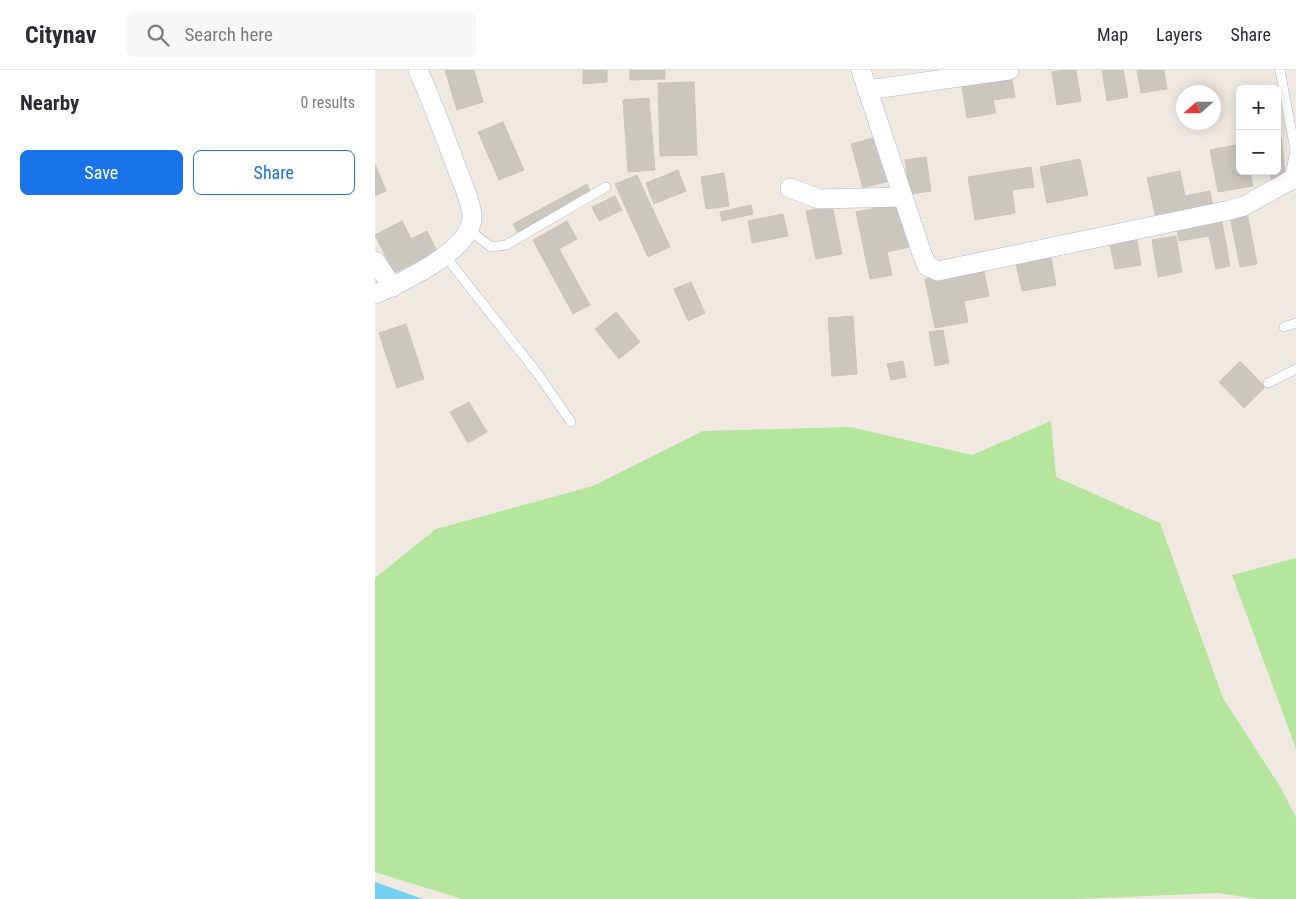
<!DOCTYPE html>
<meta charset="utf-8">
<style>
body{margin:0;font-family:"Roboto Condensed",sans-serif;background:#f7f7f7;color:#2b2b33}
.controls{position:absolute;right:15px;top:15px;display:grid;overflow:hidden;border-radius:8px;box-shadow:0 2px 12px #0003}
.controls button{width:45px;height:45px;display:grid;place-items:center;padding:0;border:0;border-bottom:1px solid #e1e1e2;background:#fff;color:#2b2b33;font:25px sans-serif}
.compass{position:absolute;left:801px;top:15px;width:45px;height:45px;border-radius:50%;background:#fff;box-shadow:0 2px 12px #0003;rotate:249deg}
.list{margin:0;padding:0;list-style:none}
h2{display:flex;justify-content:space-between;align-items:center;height:65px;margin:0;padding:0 20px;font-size:21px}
h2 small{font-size:16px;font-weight:400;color:#7c7c81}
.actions{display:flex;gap:10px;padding:15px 20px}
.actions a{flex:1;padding:11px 0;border:1px solid #1a73e8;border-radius:8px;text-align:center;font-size:18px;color:#1a73e8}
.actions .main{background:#1a73e8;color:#fff}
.icon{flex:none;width:28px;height:28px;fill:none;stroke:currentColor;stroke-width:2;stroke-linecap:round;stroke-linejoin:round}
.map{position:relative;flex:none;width:921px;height:829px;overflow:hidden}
header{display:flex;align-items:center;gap:30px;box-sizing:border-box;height:70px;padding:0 25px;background:#fff;border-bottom:1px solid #e1e1e2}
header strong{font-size:24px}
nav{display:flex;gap:28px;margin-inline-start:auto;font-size:18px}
.search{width:350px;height:45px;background:#f7f7f7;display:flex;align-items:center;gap:12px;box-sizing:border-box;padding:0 18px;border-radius:8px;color:#7c7c81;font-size:19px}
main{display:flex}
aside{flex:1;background:#fff}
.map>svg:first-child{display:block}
.green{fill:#b6e59e}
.water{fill:#75cff0}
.building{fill:#cbc7bf;stroke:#cbc5ba}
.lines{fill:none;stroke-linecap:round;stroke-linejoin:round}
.lane-casing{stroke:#b4b7c1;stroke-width:10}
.street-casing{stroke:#b4b7c1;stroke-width:20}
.lane{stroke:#fff;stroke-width:9}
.street{stroke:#fff;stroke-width:19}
</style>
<header>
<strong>Citynav</strong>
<div class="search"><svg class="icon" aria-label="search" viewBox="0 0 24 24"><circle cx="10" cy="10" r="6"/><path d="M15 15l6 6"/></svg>Search here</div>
<nav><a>Map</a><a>Layers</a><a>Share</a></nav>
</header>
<main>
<aside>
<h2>Nearby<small>0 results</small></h2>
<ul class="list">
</ul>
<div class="actions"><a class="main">Save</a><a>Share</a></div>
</aside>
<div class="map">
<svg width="921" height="829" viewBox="0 0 921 829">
<rect width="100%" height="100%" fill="#efe9e1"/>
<g class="green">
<polygon points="676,351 681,407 785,453 848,628 904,715 921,747 921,829 882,829 843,823 702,829 87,829 0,802 0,508 61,459 218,416 328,361 475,357 597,385"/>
<polygon points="921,488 921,679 857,505"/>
</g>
<polygon class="water" points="0,812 48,829 0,829"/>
<g class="building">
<polygon points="70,0 99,0 108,32 82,40"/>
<polygon points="208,0 232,0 232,12 208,14"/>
<polygon points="255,0 290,0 290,9 255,10"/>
<polygon points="689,0 701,0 706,31 682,35 677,2"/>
<polygon points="727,0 748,0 753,27 732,31"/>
<polygon points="762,0 789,0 792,19 766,23"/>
<polygon points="637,9 640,27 618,30 621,43 592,48 587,17"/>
<polygon points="319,12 322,85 285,86 283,13"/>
<polygon points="274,28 280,100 253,102 248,30"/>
<polygon points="128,52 149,100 124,110 103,62"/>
<polygon points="906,66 910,104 897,114 895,101 902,101 902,67"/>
<polygon points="502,67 514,111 488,118 476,74"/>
<polygon points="865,74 865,101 875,101 878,116 843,122 835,80"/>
<polygon points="551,87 556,121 535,124 530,90"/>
<polygon points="705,89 713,125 672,133 665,97"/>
<polygon points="0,94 11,121 0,126"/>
<polygon points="656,97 659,117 637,120 640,143 600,150 593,107"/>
<polygon points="303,100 311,121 279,134 271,113"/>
<polygon points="805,101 810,126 835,121 838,137 781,148 772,108"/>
<polygon points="349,103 354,136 331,139 326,107"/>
<polygon points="262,105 295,177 273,187 240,114"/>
<polygon points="212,114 216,123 143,163 138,154"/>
<polygon points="240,126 247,140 224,151 217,137"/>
<polygon points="525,133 535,177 512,182 517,205 495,209 481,142"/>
<polygon points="376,135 378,144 347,151 345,142"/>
<polygon points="457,135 467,184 441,189 431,141"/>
<polygon points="872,143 882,194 865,197 855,146"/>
<polygon points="408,144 413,166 377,173 373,151"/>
<polygon points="846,147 855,196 841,199 834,166 804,171 801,156"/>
<polygon points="27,151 36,169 52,161 62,181 19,203 0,165"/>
<polygon points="192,151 202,169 184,179 215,235 198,244 158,170"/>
<polygon points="801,166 807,202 783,207 777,170"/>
<polygon points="762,170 766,195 740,199 735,175"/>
<polygon points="676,187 681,215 647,221 641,194"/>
<polygon points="608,197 614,226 589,231 593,252 560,258 550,209"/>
<polygon points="316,212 330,243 313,251 299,219"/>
<polygon points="241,242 265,272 244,289 220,259"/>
<polygon points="478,246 482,304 457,306 453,248"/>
<polygon points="31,254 49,309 22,318 4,263"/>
<polygon points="568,260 574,293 560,296 554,262"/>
<polygon points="528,291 531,307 516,310 512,294"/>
<polygon points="865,291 890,317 869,338 844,312"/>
<polygon points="94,332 112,362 93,373 75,342"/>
</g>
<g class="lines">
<defs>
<g id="lane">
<polyline points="905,0 920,80 914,111"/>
<polyline points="93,159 116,177 131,175 231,117"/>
<polyline points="71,187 163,304 196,352"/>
<polyline points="909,257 921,253"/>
<polyline points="893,313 921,299"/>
</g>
<g id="street">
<polyline points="486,0 546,181 552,196 563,201 855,140 869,136 914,111 921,109"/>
<polyline points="492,20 634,0"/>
<polyline points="415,118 444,129 527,127"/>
<polyline points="0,191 18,217"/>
<path d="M0,224C26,213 98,180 97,146C96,130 86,111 81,96C69,64 57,31 43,0"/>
</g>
</defs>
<use href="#lane" class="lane-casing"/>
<use href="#street" class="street-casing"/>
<use href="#lane" class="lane"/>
<use href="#street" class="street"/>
</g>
</svg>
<div class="controls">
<button>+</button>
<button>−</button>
</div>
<svg class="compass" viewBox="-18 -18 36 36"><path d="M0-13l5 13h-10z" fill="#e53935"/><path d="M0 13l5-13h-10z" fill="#7c7c81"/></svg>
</div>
</main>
